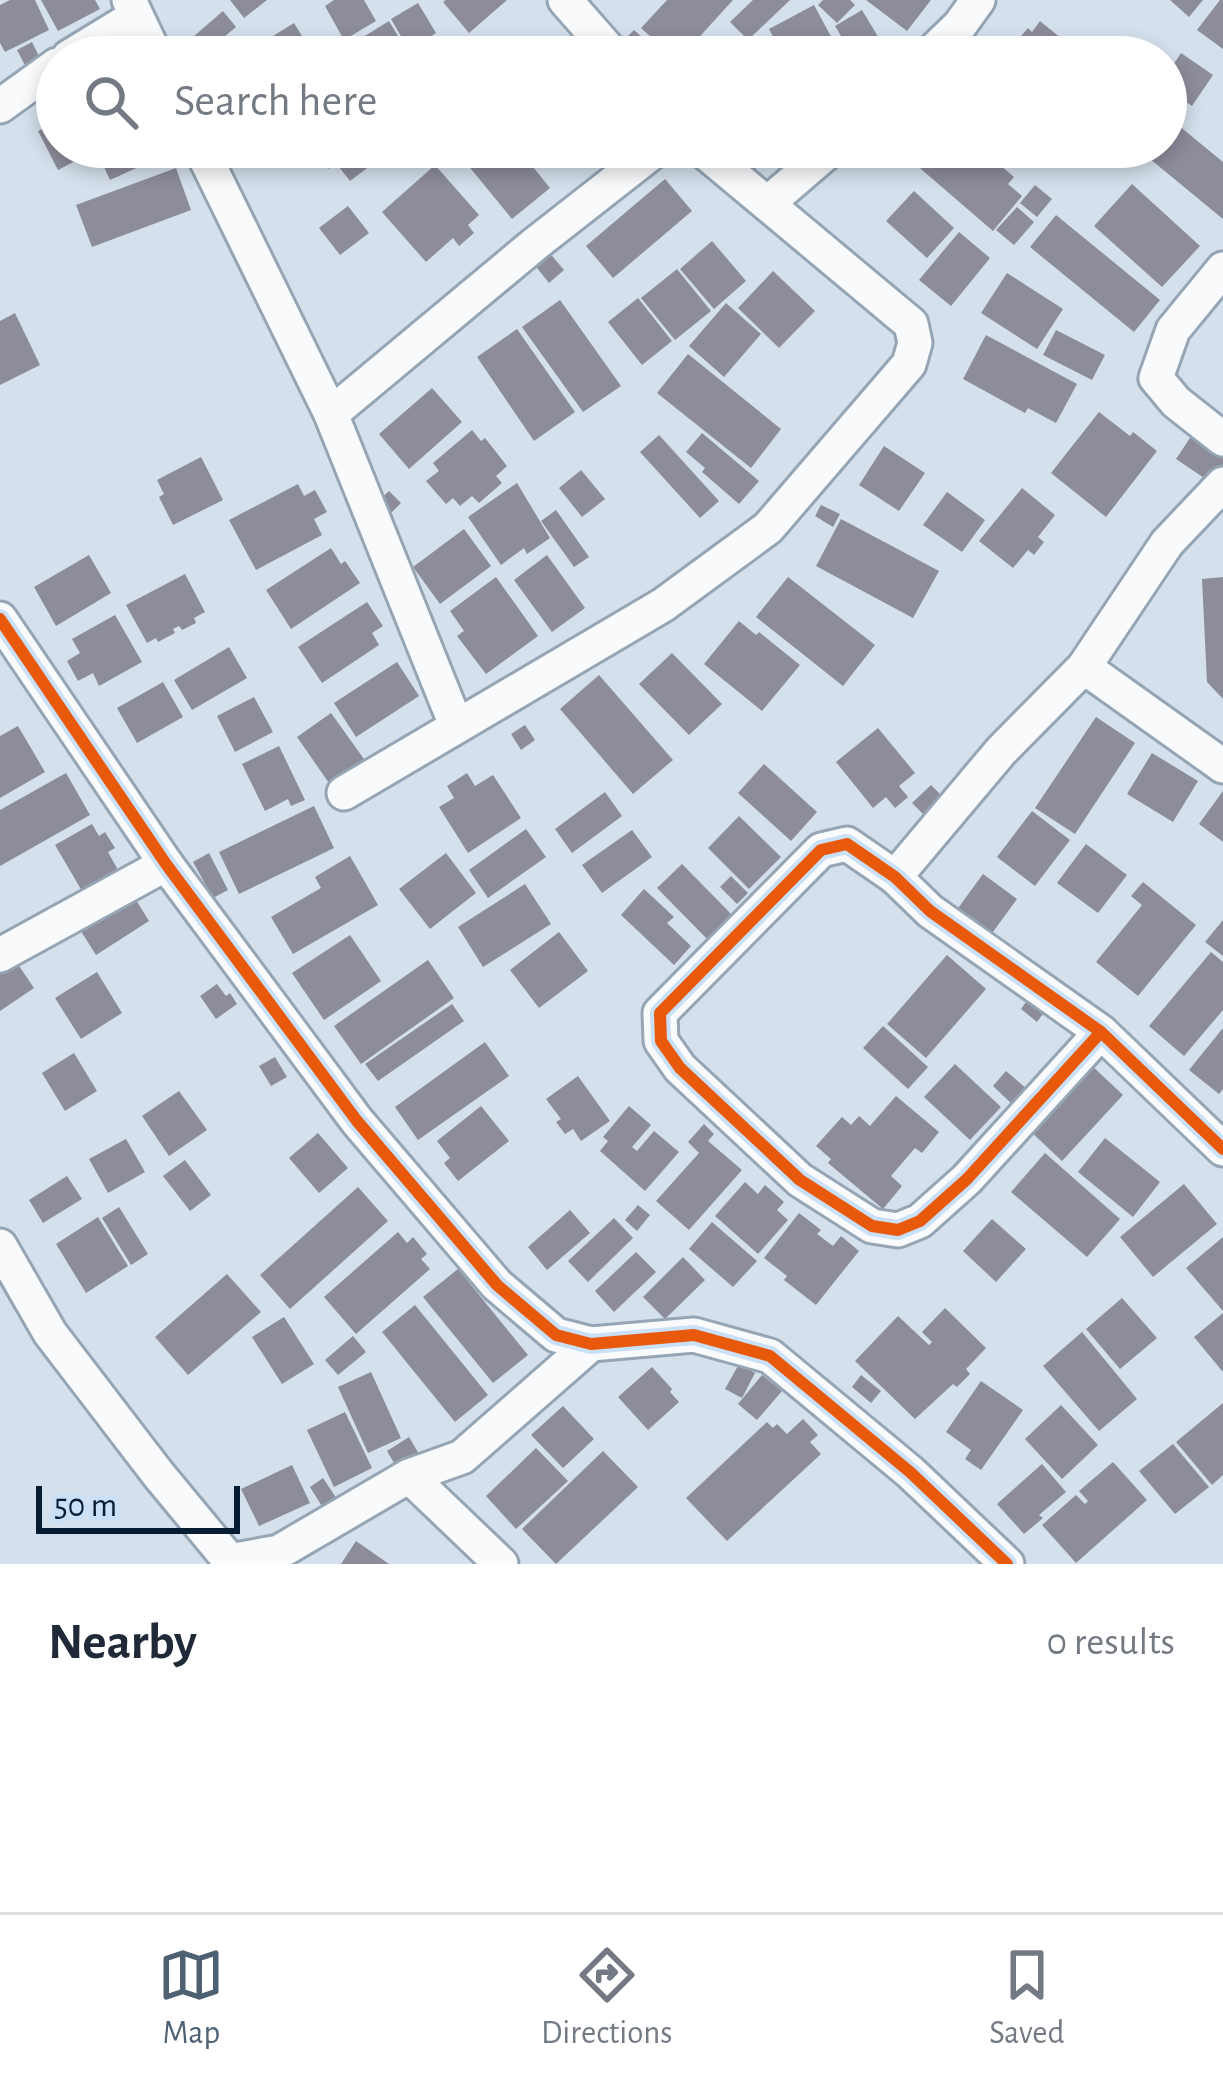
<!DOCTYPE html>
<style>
body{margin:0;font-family:"Alegreya Sans",sans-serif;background:#f6f6f7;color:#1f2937}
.scale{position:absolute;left:36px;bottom:30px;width:204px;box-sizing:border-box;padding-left:12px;border:6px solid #061c31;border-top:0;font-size:33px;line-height:42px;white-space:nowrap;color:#061c31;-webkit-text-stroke:9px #cae0f7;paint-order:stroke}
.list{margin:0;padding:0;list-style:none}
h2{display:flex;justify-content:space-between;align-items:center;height:156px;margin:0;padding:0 48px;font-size:51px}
h2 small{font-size:39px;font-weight:400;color:#747a83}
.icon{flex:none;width:66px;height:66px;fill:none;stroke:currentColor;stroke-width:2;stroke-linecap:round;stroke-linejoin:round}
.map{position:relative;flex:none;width:1223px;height:1564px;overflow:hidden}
.search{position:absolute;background:#fff;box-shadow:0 6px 18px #0003;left:36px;right:36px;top:36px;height:132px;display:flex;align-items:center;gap:30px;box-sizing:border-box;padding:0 42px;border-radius:66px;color:#747a83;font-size:45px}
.sheet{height:348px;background:#fff}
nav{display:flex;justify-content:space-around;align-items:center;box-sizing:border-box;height:168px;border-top:3px solid #e0e1e3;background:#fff;font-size:33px;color:#747a83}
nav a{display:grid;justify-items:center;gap:6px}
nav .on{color:#4e6172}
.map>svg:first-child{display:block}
.building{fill:#8c8c9b}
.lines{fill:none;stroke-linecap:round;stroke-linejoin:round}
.minor-casing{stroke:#95a5b4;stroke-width:39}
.minor{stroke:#f9fafc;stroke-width:33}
.cycleway-casing{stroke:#cae0f7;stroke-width:20}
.cycleway{stroke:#e8590c;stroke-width:12}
</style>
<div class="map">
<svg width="1223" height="1564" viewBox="0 0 1223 1564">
<rect width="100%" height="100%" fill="#d4e0ec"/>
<g class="building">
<polygon points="10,0 35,0 49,30 5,52 0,43 0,5"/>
<polygon points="41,0 95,0 100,9 58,31"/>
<polygon points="230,0 267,0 244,18"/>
<polygon points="334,0 364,0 376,21 344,40 325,6"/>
<polygon points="446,0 507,0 469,33 443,2"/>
<polygon points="667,0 733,0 681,57 673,57 641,28"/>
<polygon points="753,0 790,0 748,40 730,22"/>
<polygon points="823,0 850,0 855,5 837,23 818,5"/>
<polygon points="866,0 931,0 907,31"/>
<polygon points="1170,0 1203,0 1189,17"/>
<polygon points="1220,0 1223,0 1223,49 1197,30"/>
<polygon points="418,3 436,33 409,50 391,19"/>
<polygon points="814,5 842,57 784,57 769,29"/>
<polygon points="862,10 889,55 885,57 854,57 835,26"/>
<polygon points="223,11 236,27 206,52 193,37"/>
<polygon points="389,21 407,51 398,57 371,57 360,39"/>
<polygon points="1040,21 1078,52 1074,57 1012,57 1007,53 1028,28 1032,32"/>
<polygon points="294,23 315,57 239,57"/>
<polygon points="634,30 654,48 646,57 640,57 623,41"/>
<polygon points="32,42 42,62 27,69 17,50"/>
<polygon points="763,44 770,57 740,57"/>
<polygon points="1181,53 1213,75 1192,106 1166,88 1166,76"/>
<polygon points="1172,120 1223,162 1223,219 1144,154 1150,147 1166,147 1166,128"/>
<polygon points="57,122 57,147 102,147 58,170 38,131"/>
<polygon points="125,147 148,147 154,160 110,180 100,158"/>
<polygon points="315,147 395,147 350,181 336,163 328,169 313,149"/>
<polygon points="453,147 517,147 550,188 512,219"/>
<polygon points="745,147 773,147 753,172 736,158"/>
<polygon points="870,147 903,147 888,164"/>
<polygon points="915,147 979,147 1014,177 1008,184 1022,196 993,231 907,157"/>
<polygon points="1016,147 1053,147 1037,165"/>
<polygon points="1108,147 1137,147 1127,161"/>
<polygon points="435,165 479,215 468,225 474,233 459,246 453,238 426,262 382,212"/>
<polygon points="176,168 191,210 92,247 76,205"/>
<polygon points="665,179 692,211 613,278 586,246"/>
<polygon points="1132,184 1200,246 1162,287 1094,226"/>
<polygon points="1035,185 1052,199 1037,217 1020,203"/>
<polygon points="914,191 954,228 927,258 886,221"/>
<polygon points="348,206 369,233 340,255 319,228"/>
<polygon points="1017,207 1034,222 1014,245 996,230"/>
<polygon points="1056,215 1160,300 1134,332 1030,247"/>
<polygon points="959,232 990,258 951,306 919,280"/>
<polygon points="712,241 746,281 714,309 680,269"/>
<polygon points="548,251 564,270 549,283 533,263"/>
<polygon points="677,269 711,311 675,340 641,298"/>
<polygon points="773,271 815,311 779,348 738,308"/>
<polygon points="1007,273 1063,309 1037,349 981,313"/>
<polygon points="638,298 672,341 642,365 608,322"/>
<polygon points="560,300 621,386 583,412 522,327"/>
<polygon points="726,303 761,334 724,377 689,346"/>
<polygon points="15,313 40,365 0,385 0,321"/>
<polygon points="517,329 575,412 534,441 477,357"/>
<polygon points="1056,330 1105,355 1092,380 1043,355"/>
<polygon points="986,335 1077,384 1056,423 1028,408 1025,413 963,379"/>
<polygon points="688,354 781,429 751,468 657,393"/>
<polygon points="432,388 462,422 409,469 379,434"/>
<polygon points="1099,412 1130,436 1133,432 1157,451 1106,517 1051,473"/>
<polygon points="472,430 481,441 485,438 507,466 496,476 502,483 479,503 472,496 460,506 453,498 446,504 426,481 439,471 433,463"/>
<polygon points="702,433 759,481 739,504 702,472 705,468 686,452"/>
<polygon points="659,435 719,501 700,518 640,452"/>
<polygon points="1192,435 1223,455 1223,469 1213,484 1176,459"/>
<polygon points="884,446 925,473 899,511 859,485"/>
<polygon points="201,457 223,500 173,525 159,497 164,494 157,480"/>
<polygon points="581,470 605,499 582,517 559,488"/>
<polygon points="517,483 550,538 527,554 524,548 501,565 468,517"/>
<polygon points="298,484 304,496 315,490 327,512 314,519 322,535 256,570 229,520"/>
<polygon points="1022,488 1055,515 1038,537 1044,542 1034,555 1028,550 1013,568 979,541"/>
<polygon points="389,491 401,503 390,514 378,501"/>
<polygon points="947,492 985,520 962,552 923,525"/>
<polygon points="821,505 840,514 833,527 815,516"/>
<polygon points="556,510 589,557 574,567 541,521"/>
<polygon points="841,519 939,571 913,618 816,566"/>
<polygon points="464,529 491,566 440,604 413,567"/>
<polygon points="331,548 341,564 345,561 360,583 291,629 266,590"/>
<polygon points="89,555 111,593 56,626 34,587"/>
<polygon points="547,555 585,608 552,632 514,580"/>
<polygon points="185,574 205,612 194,618 196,623 182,630 179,626 173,629 175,633 158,642 156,638 147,643 126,605"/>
<polygon points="496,577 538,636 486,674 457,636 464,631 450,611"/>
<polygon points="788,577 875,645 843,686 756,617"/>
<polygon points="1223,577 1223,699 1207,682 1202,579"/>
<polygon points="367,602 383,626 372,633 379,645 322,683 298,647"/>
<polygon points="115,615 142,662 99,686 93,673 78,681 67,661 80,653 72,639"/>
<polygon points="739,621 756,635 759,632 800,665 762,711 704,664"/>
<polygon points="229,647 247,678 192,710 174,680"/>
<polygon points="672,653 722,704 689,735 639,684"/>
<polygon points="397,662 419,696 356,737 334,703"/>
<polygon points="599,675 673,760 633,794 560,709"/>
<polygon points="163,682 183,717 137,743 117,708"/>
<polygon points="254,697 273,732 235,752 217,716"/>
<polygon points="331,713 364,759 329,783 297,737"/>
<polygon points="1096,717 1135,743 1075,834 1035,808"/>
<polygon points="525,725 535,740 521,750 511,734"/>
<polygon points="18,726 45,772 0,798 0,736"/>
<polygon points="878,728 915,773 899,786 908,797 895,808 886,797 873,808 836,762"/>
<polygon points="279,746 305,800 291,806 288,799 265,811 242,764"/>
<polygon points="1152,753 1198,781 1173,822 1127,794"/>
<polygon points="764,764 817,812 791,841 738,793"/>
<polygon points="66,773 90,815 0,866 0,810"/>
<polygon points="467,773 475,786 493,775 521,818 468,853 439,807 454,798 447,786"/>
<polygon points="931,785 945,799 926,817 912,803"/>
<polygon points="1223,791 1223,842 1199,824"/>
<polygon points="605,792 622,816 572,853 555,829"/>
<polygon points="314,806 334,848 239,894 219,852"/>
<polygon points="1032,811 1070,840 1035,886 997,857"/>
<polygon points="739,816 781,857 749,889 708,848"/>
<polygon points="92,824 99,836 105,832 115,848 108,852 118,870 82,891 55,845"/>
<polygon points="526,829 546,857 488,898 469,870"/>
<polygon points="632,830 652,857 602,893 582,865"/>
<polygon points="1086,844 1127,875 1098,913 1057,883"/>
<polygon points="209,853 228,890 213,898 193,862"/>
<polygon points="446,853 476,893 430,929 399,889"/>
<polygon points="350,856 378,905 293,954 271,917 321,888 315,877"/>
<polygon points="682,864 737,920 712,944 657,888"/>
<polygon points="983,874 1017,899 990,936 956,911"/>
<polygon points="731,876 748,893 737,904 720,887"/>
<polygon points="1143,882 1196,925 1138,996 1096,962 1142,905 1131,896"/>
<polygon points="525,884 551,924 483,967 458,927"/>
<polygon points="644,889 674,917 667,923 691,946 674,965 621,915"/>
<polygon points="131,892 149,921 96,955 77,925"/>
<polygon points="1223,920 1223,956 1205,942"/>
<polygon points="559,932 588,971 539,1008 510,970"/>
<polygon points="350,935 381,981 324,1020 292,973"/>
<polygon points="1211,952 1223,962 1223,1010 1184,1056 1149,1026"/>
<polygon points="947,955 986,989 926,1058 887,1024"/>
<polygon points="13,957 34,988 0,1011 0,966"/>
<polygon points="428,960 454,998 361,1064 334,1026"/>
<polygon points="97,972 122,1013 81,1039 55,998"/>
<polygon points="217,984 226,996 230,993 237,1004 216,1019 200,996"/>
<polygon points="1031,995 1048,1007 1037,1022 1021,1009"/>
<polygon points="452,1004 464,1021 378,1081 365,1064"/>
<polygon points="883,1026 928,1067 908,1089 863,1048"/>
<polygon points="1223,1028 1223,1089 1219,1094 1189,1070"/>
<polygon points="485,1042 509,1076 418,1140 395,1107"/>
<polygon points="74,1053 97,1091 65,1111 42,1073"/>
<polygon points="275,1057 287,1077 271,1086 259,1066"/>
<polygon points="1089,1063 1123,1095 1062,1161 1028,1129"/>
<polygon points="955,1064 1001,1107 970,1140 924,1097"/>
<polygon points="1006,1071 1027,1089 1013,1105 993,1086"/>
<polygon points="578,1076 610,1121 581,1141 573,1129 565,1134 556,1122 561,1119 546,1099"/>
<polygon points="179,1091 207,1130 169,1156 142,1116"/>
<polygon points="896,1096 939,1132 922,1153 915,1148 891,1176 902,1186 883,1209 828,1163 831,1159 816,1146 842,1117 851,1125 859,1116 870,1126"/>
<polygon points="481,1106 509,1141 458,1181 444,1163 450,1158 437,1141"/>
<polygon points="629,1106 651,1125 632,1147 637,1151 654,1131 679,1152 645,1191 600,1151 608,1141 603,1137"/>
<polygon points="704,1124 714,1134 708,1141 742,1170 689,1230 656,1201 699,1153 688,1142"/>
<polygon points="318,1133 348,1168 319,1193 289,1158"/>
<polygon points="1105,1138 1160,1182 1133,1217 1078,1172"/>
<polygon points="126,1139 145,1172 108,1193 89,1159"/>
<polygon points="1045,1153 1120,1219 1087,1257 1011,1192"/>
<polygon points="185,1160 211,1195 190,1211 163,1176"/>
<polygon points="67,1176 82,1199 43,1223 29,1200"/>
<polygon points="745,1182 758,1194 765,1185 784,1202 777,1210 788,1220 758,1254 715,1216"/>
<polygon points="1184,1184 1217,1224 1153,1277 1120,1237"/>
<polygon points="358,1187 388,1221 290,1309 260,1275"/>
<polygon points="638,1205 650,1215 637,1231 625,1220"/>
<polygon points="119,1207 148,1254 131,1265 102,1218"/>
<polygon points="570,1210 590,1233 547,1270 528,1247"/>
<polygon points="799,1213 821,1230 817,1234 833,1246 841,1236 859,1251 816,1305 784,1280 787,1276 764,1258"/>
<polygon points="98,1217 128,1266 86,1293 56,1244"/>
<polygon points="614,1218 633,1238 588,1282 568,1261"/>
<polygon points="992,1219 1026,1249 996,1282 963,1251"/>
<polygon points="712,1222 757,1261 733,1287 689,1249"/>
<polygon points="398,1232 407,1243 413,1237 427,1254 421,1259 430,1269 356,1334 324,1297"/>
<polygon points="1223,1237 1223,1311 1186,1268"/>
<polygon points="636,1252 656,1272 614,1312 595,1291"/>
<polygon points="683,1257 705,1280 665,1319 643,1297"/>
<polygon points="458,1269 528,1355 493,1383 423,1297"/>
<polygon points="227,1274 261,1312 188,1375 155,1337"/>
<polygon points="1122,1298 1157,1338 1120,1369 1086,1329"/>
<polygon points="415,1305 488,1395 455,1422 382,1332"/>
<polygon points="945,1308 986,1348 966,1369 970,1374 957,1387 953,1384 915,1419 855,1361 898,1316 929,1345 932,1342 922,1332"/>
<polygon points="1223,1313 1223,1372 1194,1337"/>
<polygon points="284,1317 314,1364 282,1384 252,1337"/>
<polygon points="1082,1332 1137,1399 1099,1431 1043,1366"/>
<polygon points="353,1336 366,1352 338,1375 325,1360"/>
<polygon points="739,1364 755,1373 742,1398 725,1389"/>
<polygon points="652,1367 672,1389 670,1392 679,1402 648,1430 618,1397"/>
<polygon points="371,1372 401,1438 368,1453 338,1387"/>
<polygon points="762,1375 782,1391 757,1420 738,1404"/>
<polygon points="861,1375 881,1391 871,1403 852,1387"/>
<polygon points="981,1381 1023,1410 981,1470 965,1459 971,1450 946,1432"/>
<polygon points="1223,1403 1223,1475 1212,1485 1176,1442"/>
<polygon points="1061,1405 1098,1445 1062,1479 1025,1439"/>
<polygon points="563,1406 594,1439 563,1468 531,1435"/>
<polygon points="345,1412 372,1468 334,1487 307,1430"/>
<polygon points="803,1419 818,1435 810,1442 821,1454 727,1541 686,1498 767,1422 773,1428 777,1424 787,1434"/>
<polygon points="409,1437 419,1454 397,1468 387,1451"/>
<polygon points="1173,1444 1209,1487 1175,1514 1139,1471"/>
<polygon points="536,1448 568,1481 516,1529 486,1496"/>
<polygon points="603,1451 638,1487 556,1564 522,1529"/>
<polygon points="1113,1462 1147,1500 1076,1563 1042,1525 1076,1495 1085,1504 1088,1501 1079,1491"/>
<polygon points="1042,1464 1066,1492 1039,1515 1043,1518 1024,1534 997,1504"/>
<polygon points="292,1465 310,1503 259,1526 241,1489"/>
<polygon points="323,1478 337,1499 323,1508 310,1487"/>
<polygon points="356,1541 389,1564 341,1564"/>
</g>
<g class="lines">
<defs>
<g id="minor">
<polyline points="129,0 156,57"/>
<polyline points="565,0 615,57"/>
<polyline points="69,57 136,16"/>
<polyline points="927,57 960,25 978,0"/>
<polyline points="0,106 57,65"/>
<polyline points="200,147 331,414 456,725"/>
<polyline points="768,203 833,147"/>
<polyline points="1223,269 1173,330 1156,378 1176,402 1223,439"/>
<polyline points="331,414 535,244 659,147"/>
<polyline points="0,619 166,864 357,1121 497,1285 556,1335 591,1344 694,1335 770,1356 910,1472 1007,1564"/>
<polyline points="1084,667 1223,766"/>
<polyline points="344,793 663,605 768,528 909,364 915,343 911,324 699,147"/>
<polyline points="895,877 1001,751 1084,667 1167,543 1223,484"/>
<polyline points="0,955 166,864"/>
<polyline points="1101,1032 967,1179 920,1221 898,1230 872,1226 800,1180 680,1068 661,1041 660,1013 821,850 847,844 895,877 930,911 1101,1032 1223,1149"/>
<polyline points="0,1246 50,1333 158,1474 230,1561 279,1552 409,1476 462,1457 591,1344"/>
<polyline points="409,1476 501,1564"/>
</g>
</defs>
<use href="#minor" class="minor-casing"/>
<use href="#minor" class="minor"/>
<defs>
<g id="cycleway">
<polyline points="0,619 166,864 357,1121 497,1285 556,1335 591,1344 694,1335 770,1356 910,1472 1007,1564"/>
<polyline points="1101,1032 967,1179 920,1221 898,1230 872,1226 800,1180 680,1068 661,1041 660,1013 821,850 847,844 895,877 930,911 1101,1032 1223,1149"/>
</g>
</defs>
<use href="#cycleway" class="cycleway-casing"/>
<use href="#cycleway" class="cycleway"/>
</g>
</svg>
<div class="scale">50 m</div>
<div class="search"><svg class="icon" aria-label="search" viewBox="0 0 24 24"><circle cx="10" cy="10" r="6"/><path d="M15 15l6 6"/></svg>Search here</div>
</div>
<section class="sheet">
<h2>Nearby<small>0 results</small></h2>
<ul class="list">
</ul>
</section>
<nav>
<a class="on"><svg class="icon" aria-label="map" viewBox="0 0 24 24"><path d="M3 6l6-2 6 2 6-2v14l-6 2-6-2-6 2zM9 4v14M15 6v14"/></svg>Map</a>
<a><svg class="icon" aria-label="directions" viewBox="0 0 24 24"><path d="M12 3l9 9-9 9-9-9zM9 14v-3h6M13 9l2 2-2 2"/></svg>Directions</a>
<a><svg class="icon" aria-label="saved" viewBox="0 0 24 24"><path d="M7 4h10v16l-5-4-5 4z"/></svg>Saved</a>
</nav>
